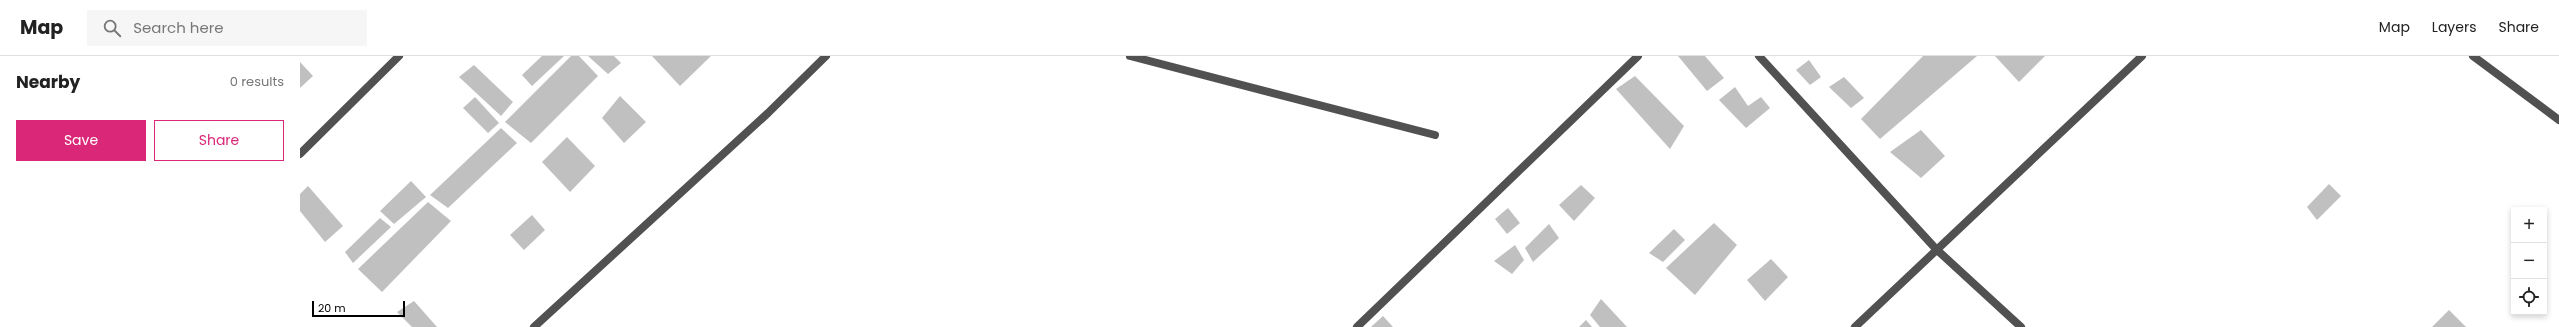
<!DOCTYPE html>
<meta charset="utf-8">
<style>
body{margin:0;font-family:Poppins,sans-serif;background:#f6f6f6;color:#222}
.controls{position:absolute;right:12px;bottom:12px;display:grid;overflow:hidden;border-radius:0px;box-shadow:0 2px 6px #0003}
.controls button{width:36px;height:36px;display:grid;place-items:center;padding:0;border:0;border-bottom:1px solid #e0e0e0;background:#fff;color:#222;font:20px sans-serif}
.scale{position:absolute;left:12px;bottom:10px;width:93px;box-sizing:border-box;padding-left:4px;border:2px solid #000;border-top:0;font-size:11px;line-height:14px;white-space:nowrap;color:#000;-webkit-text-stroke:3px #fff;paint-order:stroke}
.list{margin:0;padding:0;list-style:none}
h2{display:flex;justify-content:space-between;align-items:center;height:52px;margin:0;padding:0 16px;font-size:17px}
h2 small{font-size:13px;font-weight:400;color:#767676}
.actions{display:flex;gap:8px;padding:12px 16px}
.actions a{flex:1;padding:9px 0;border:1px solid #db2777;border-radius:0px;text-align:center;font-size:14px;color:#db2777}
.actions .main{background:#db2777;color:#fff}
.icon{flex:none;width:22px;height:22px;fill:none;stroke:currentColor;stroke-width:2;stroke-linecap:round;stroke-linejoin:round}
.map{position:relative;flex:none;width:2259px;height:271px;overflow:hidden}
header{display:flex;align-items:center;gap:24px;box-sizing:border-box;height:56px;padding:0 20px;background:#fff;border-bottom:1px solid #e0e0e0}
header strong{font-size:19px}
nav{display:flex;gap:22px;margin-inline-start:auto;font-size:14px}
.search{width:280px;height:36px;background:#f6f6f6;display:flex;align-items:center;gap:10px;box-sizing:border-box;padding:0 14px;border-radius:0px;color:#767676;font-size:15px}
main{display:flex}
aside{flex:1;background:#fff}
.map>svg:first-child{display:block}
.building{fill:#c0c0c0}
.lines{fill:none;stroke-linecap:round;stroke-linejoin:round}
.minor{stroke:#515151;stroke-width:8}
.tertiary{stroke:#515151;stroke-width:8}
</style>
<header>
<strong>Map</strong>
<div class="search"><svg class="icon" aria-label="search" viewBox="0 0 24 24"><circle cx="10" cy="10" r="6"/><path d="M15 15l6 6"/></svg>Search here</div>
<nav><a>Map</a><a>Layers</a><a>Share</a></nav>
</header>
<main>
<aside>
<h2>Nearby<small>0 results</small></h2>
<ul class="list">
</ul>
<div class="actions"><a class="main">Save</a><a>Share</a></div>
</aside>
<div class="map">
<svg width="2259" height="271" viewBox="0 0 2259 271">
<rect width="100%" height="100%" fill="#fff"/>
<g class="building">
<polygon points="242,0 264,0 232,30 222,19"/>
<polygon points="271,0 279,0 298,20 231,87 205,66"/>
<polygon points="288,0 314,0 321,7 308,18"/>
<polygon points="352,0 411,0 380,30"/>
<polygon points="1378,0 1405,0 1424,22 1407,35"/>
<polygon points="1623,0 1677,0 1580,83 1561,63"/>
<polygon points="1695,0 1745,0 1719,26"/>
<polygon points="1509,4 1521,21 1510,29 1496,14"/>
<polygon points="0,6 13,20 0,32"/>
<polygon points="174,9 213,46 201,60 159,21"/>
<polygon points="1335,20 1384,70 1370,93 1316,33"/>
<polygon points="1544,21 1564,42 1551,52 1529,31"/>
<polygon points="1435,31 1448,50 1461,41 1470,52 1446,72 1419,44"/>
<polygon points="320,40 346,66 324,87 302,62"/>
<polygon points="175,41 199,67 188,77 163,52"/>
<polygon points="201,72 217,87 148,152 130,139"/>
<polygon points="1621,74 1645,100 1621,122 1590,96"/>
<polygon points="267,81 295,110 270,136 242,106"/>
<polygon points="111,125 126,141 94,168 80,155"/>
<polygon points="2029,128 2041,140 2017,164 2007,151"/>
<polygon points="1281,129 1295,142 1274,165 1259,149"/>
<polygon points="8,130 43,170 25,186 0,155 0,138"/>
<polygon points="128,146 151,165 82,236 58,213"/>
<polygon points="1208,152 1220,167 1207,178 1195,163"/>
<polygon points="232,159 245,174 224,194 210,179"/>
<polygon points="80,162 91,171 53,207 45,196"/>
<polygon points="1414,167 1437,189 1395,239 1366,212"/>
<polygon points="1249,168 1259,182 1233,206 1225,192"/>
<polygon points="1374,173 1385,184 1363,206 1349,197"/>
<polygon points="1215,189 1224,204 1212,218 1194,205"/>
<polygon points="1471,203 1488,221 1465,245 1447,224"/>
<polygon points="1301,243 1327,271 1300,271 1290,259"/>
<polygon points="114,245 137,271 112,271 97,256"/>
<polygon points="2149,254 2166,271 2132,271"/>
<polygon points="1083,260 1093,271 1071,271"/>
<polygon points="1286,264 1292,271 1279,271"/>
</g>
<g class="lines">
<g class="minor">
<polyline points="830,0 1135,79"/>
<polyline points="1459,0 1636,193 1721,271"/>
<polyline points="0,98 99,0"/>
<polyline points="234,271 468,57 526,0"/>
<polyline points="1057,271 1338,0"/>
</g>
<g class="tertiary">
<polyline points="2173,0 2259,64"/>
<polyline points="1555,271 1842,0"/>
</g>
</g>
</svg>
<div class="controls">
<button>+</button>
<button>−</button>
<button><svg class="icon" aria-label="locate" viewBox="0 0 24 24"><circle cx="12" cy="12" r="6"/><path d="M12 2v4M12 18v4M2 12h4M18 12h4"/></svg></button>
</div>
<div class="scale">20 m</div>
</div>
</main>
